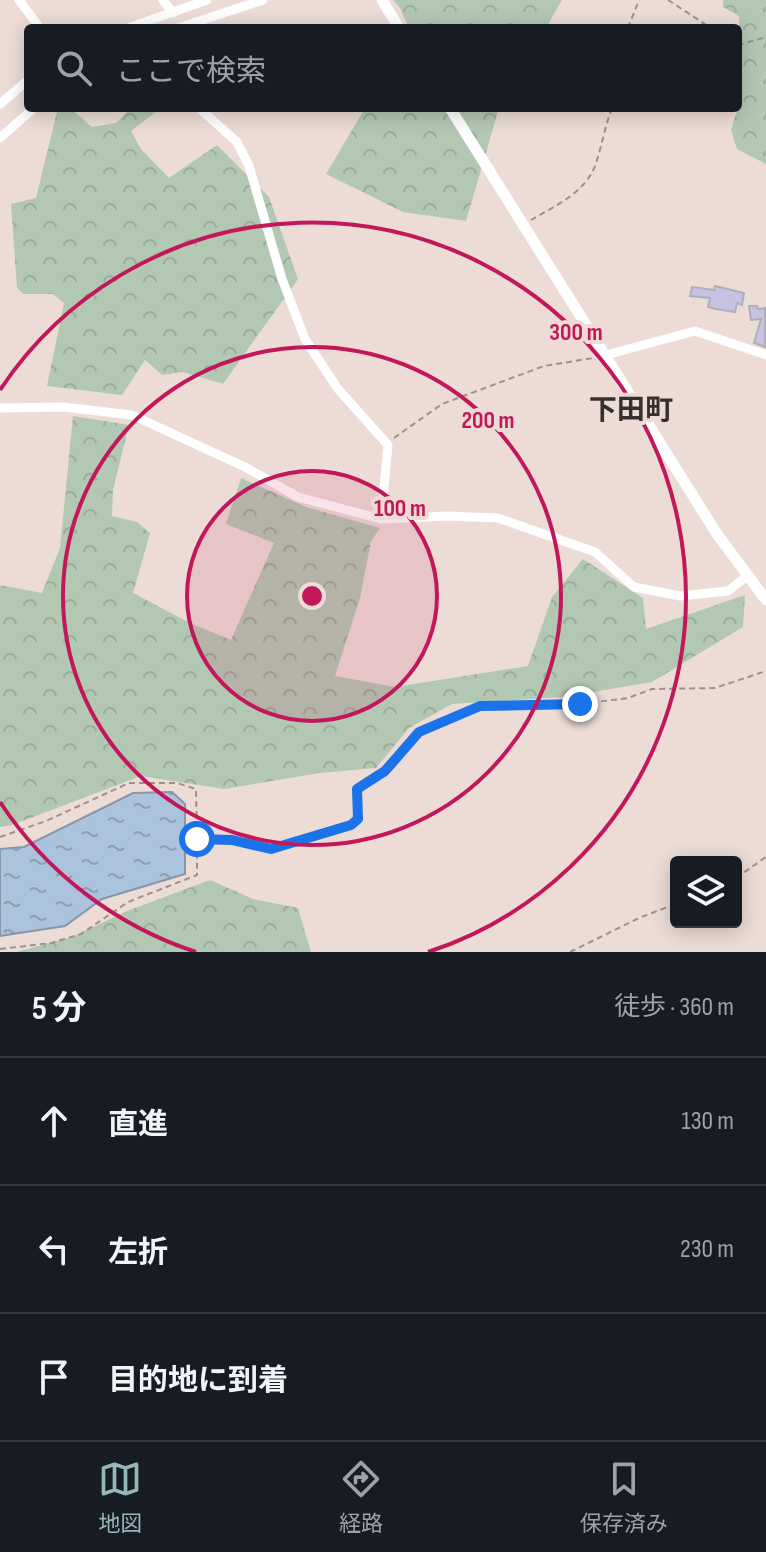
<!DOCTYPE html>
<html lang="ja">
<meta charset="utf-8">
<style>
body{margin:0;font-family:"Sofia Sans Condensed","Noto Sans JP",sans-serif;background:#20242c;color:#f1f3f6}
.controls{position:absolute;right:24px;bottom:24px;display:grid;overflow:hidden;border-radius:8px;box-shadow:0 4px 20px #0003}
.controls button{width:72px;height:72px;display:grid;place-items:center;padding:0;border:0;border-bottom:2px solid #363941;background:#171b24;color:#f1f3f6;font:40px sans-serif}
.stop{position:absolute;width:24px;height:24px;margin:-18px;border:6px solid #1a73e8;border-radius:50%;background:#fff}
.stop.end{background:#1a73e8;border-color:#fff;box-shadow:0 2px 8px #0008}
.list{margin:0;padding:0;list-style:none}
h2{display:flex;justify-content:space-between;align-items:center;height:104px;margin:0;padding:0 32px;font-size:34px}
h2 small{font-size:26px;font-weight:400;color:#9ea1a6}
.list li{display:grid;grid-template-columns:52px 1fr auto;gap:24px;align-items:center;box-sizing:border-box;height:128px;padding:0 32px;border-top:2px solid #363941}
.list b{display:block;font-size:30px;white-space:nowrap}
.list em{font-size:26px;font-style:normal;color:#9ea1a6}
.icon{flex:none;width:44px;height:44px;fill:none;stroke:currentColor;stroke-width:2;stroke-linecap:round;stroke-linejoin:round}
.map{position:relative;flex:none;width:766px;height:952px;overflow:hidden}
.search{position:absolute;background:#171b24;box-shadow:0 4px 20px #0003;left:24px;right:24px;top:24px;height:88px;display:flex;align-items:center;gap:20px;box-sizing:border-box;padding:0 28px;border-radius:8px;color:#9ea1a6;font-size:30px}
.sheet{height:488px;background:#171b24}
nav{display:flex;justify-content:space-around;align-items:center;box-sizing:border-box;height:112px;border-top:2px solid #363941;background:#171b24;font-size:22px;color:#9ea1a6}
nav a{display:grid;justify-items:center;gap:4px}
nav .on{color:#94b7b7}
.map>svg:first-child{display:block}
.forest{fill:url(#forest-crowns)}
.water{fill:url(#water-ripples);stroke:#8897a8;stroke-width:2}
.building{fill:#c8c2e2;stroke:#b0aebc;stroke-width:2}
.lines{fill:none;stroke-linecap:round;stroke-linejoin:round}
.path{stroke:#9d918c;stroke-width:2;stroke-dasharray:6 4;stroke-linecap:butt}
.minor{stroke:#fff;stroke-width:9}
.major{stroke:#fff;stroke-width:11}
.route{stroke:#1a73e8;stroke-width:10}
.ring{fill:none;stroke:#c2185b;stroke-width:4}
.labels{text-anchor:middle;stroke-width:8;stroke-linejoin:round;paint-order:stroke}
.neighbourhood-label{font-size:28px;font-weight:bold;fill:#352f2d;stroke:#ecdcd5}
.centre{fill:#c2185b;stroke:#ecdcd5;stroke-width:4}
.ring-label{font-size:24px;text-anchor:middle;font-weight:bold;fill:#c2185b;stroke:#ecdcd5;stroke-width:8;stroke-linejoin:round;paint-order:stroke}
</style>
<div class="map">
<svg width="766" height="952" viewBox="0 0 766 952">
<defs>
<pattern id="forest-crowns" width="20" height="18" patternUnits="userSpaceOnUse" patternTransform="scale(2)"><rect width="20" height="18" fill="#b3c8b3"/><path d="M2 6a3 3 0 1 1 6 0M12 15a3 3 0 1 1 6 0" fill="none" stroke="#9bac9a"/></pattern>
<pattern id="water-ripples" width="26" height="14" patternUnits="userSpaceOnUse" patternTransform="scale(2)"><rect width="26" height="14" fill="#acc3dd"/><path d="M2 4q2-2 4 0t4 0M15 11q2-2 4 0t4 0" fill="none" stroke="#8d9fb4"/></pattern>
</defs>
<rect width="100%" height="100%" fill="#ecdcd5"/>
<g class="forest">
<polygon points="393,0 562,0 546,28 409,28 400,8"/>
<polygon points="723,0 766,0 766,164 737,149 731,130 738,108 739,16 723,7"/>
<polygon points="58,108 70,108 92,127 116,123 131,108 161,108 131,131 141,149 169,178 217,145 269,197 298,279 223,384 183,372 162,375 145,360 122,395 47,386 64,303 53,294 23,294 17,288 11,204 36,198"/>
<polygon points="365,108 499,108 466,221 403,212 326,174"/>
<polygon points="73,416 129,425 113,490 112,516 137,522 150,533 133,593 190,623 231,640 274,543 226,524 241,478 306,507 380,528 371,541 360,598 335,676 395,687 528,666 552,597 583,559 643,598 646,629 745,595 743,627 652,682 563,697 452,704 409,728 376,768 320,773 224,789 141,776 12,825 0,827 0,585 42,593 60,548"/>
<polygon points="210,880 253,899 298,908 311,952 16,952 72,937 127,911"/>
</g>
<polygon class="water" points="172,792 185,804 185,874 102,899 65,926 0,936 0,849 24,847 133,793"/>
<g class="building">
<polygon points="715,286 744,293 742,305 737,303 735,312 716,309 708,307 710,298 690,296 692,287 714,290"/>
<polygon points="749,306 757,306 758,309 765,308 765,347 754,343 761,319 751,320"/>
</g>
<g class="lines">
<g class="path">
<polyline points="668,0 711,28"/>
<polyline points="628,28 639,0"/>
<polyline points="738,45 766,37"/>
<path d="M531,220C555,206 587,192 596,163C602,145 605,126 612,108"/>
<polyline points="394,438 442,404 544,366 593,358"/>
<polyline points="0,837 46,821 129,783 177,783 196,789 197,837"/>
<polyline points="736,878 766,857"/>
<polyline points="0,949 51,943 81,934 128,902 197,875 197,839 232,840 271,849 351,825 358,819 357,789 385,771 419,732 480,706 580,704 628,698 652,689 715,688 766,671"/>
<polyline points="570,952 641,917 676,904"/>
</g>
<g class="minor">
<polyline points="19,0 40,28"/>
<polyline points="163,0 173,13"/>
<polyline points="128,28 207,0"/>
<polyline points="178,28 263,0"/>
<polyline points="0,104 28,80"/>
<polyline points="199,108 237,142 249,166 282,279 305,339 338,389 388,445 381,519"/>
<polyline points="0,138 34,108"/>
<polyline points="606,355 695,331 766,355"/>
<polyline points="0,408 63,407 132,415 245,467 298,497 381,519 448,516 498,518 595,552 634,587 680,596 728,591 747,576"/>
</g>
<g class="major">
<polyline points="382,0 399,28"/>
<polyline points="450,108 717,534 766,600"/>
</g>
</g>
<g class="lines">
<polyline class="route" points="197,839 232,840 271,849 351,825 358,819 357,789 385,771 419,732 480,706 580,704"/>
</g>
<circle cx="312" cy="596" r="125" fill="#c2185b" fill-opacity=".12"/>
<g class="ring">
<circle cx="312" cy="596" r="125"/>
<circle cx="312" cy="596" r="249"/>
<path d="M196 952A374 374 0 0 1 0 802M0 390A374 374 0 1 1 428 952"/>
</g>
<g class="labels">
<g class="neighbourhood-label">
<text x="631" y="419">下田町</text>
</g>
</g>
<circle cx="312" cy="596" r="12" class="centre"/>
<g class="ring-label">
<text x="576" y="340">300 m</text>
<text x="488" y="428">200 m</text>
<text x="400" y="516">100 m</text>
</g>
</svg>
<div class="controls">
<button><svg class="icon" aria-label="layers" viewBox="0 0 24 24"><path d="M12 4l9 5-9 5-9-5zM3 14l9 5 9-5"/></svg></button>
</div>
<div class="stop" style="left:197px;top:839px"></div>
<div class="stop end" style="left:580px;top:704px"></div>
<div class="search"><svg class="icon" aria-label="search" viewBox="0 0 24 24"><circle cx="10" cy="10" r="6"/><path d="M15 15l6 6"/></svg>ここで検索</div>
</div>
<section class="sheet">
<h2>5 分<small>徒歩 · 360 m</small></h2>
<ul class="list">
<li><svg class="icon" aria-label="ahead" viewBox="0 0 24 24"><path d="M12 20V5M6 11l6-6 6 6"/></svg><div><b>直進</b></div><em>130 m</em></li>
<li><svg class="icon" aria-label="left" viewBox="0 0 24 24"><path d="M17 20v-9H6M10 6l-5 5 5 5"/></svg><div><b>左折</b></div><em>230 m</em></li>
<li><svg class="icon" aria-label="arrive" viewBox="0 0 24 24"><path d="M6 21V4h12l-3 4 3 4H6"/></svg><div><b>目的地に到着</b></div></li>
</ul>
</section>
<nav>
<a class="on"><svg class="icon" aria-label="map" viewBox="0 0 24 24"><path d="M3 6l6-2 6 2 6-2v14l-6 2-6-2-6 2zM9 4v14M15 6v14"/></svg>地図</a>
<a><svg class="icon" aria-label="directions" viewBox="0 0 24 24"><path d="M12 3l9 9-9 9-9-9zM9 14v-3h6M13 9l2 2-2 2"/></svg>経路</a>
<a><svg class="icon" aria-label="saved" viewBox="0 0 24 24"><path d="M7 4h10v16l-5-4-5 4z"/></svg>保存済み</a>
</nav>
